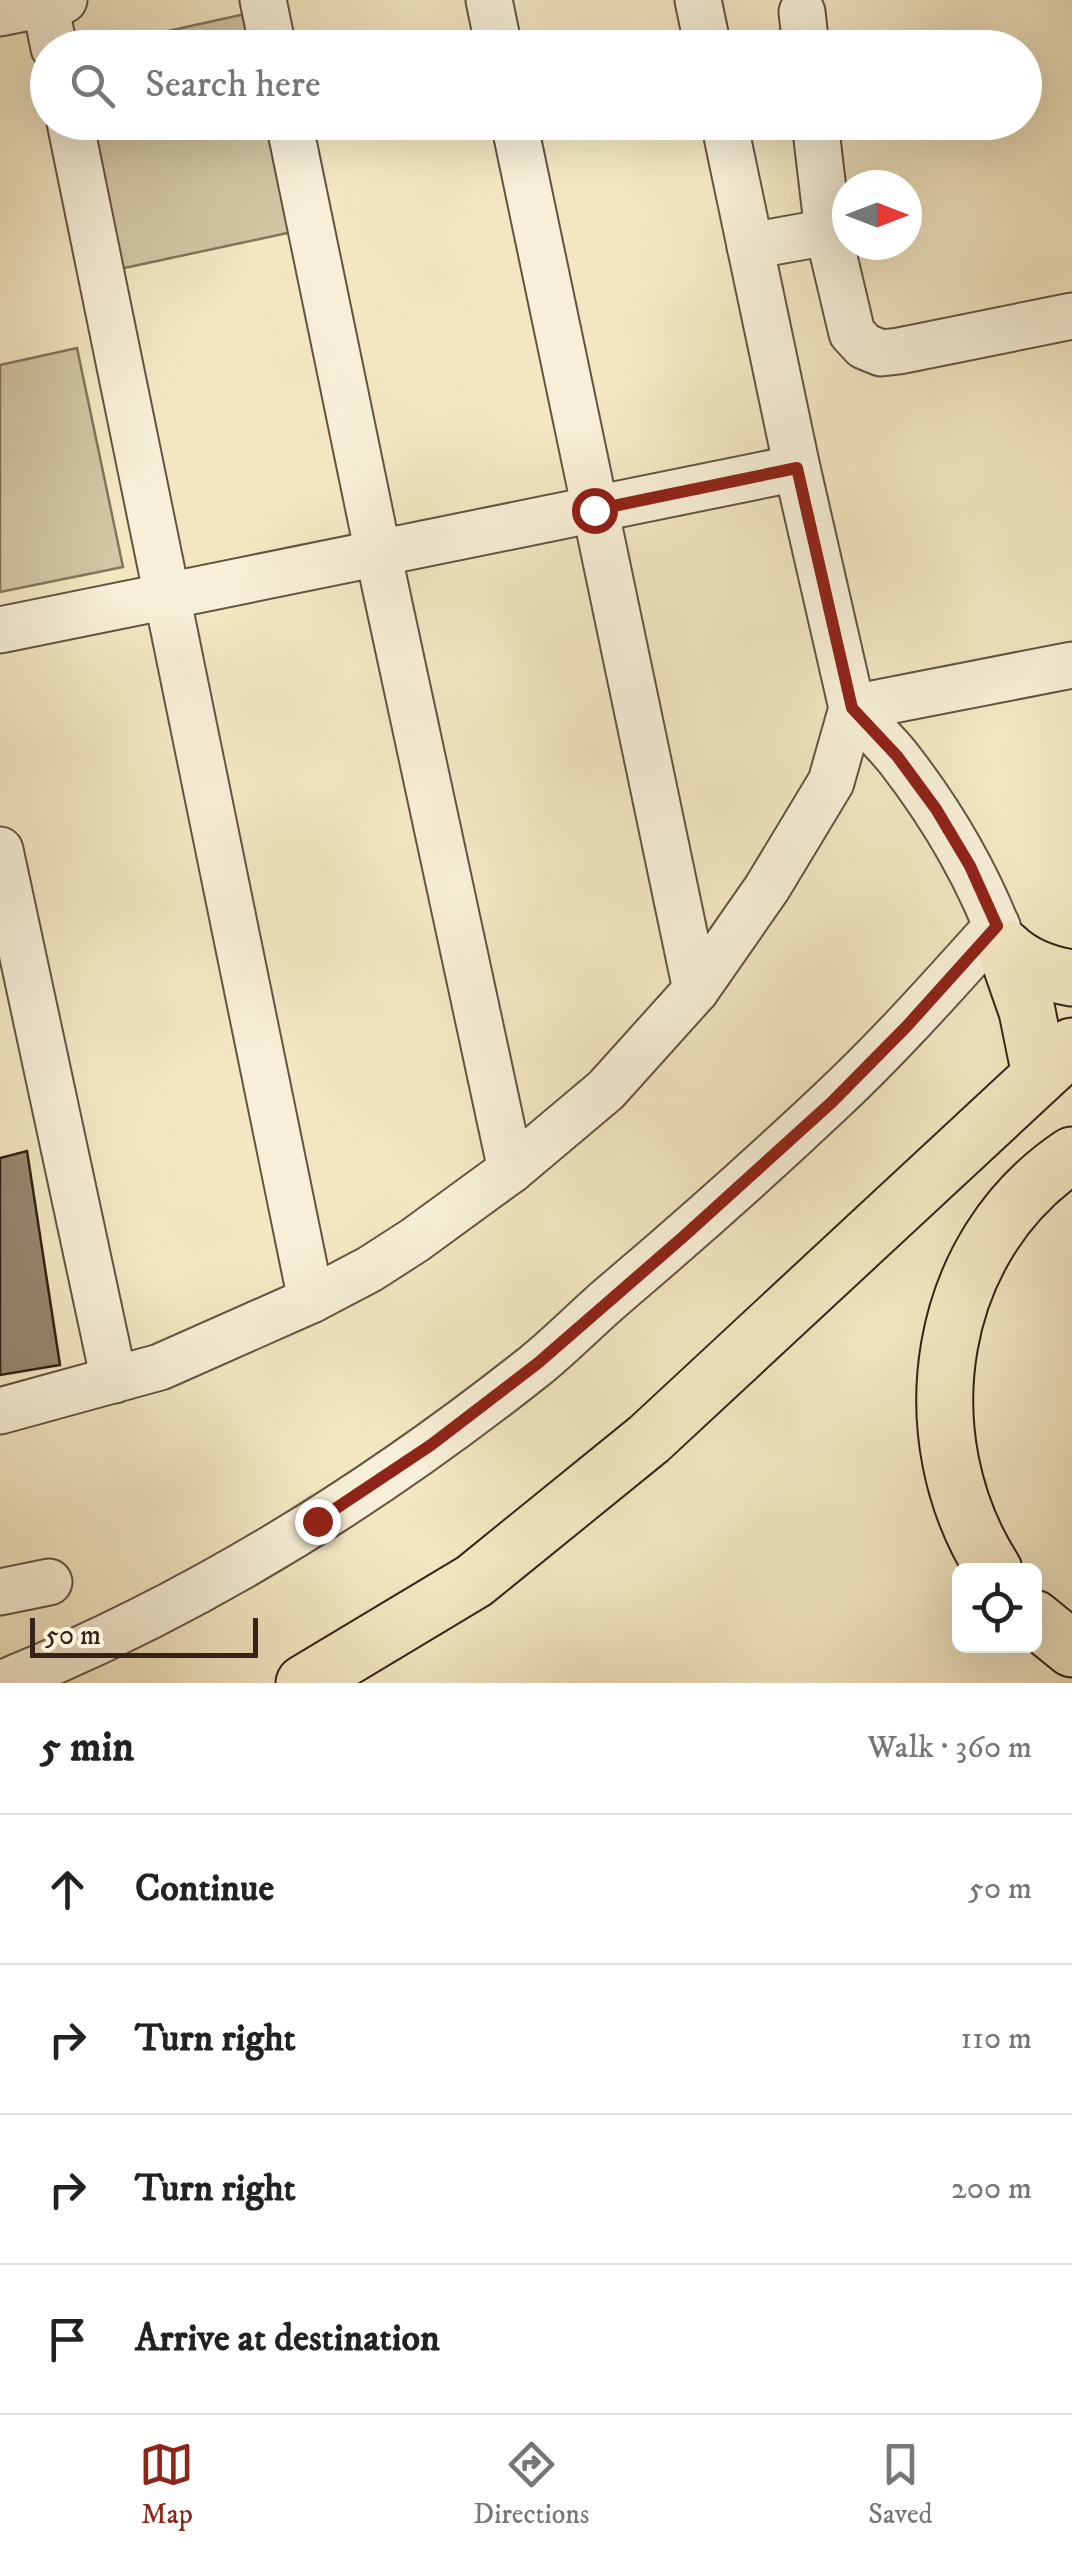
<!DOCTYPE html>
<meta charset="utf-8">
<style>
body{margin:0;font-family:"IM FELL DW Pica",serif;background:#f6f6f6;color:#222}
.controls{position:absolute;right:30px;bottom:30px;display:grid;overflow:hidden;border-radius:15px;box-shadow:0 10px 40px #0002}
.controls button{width:90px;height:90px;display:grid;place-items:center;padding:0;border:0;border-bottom:2px solid #e0e0e0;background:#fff;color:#222;font:50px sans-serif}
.compass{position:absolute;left:832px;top:170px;width:90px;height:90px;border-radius:50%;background:#fff;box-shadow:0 10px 40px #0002;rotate:90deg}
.scale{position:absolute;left:30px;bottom:25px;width:228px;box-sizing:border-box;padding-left:10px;border:5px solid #362218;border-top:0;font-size:28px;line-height:35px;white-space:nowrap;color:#362218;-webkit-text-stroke:8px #f7efd7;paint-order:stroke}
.stop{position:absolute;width:30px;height:30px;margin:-22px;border:8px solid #8f2418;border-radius:50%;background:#fff}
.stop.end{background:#8f2418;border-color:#fff;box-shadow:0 2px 10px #0008}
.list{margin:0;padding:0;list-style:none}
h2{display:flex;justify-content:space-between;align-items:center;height:130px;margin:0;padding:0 40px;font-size:42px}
h2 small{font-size:32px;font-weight:400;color:#767676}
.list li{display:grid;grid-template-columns:65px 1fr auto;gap:30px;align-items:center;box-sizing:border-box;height:150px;padding:0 40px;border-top:2px solid #e0e0e0}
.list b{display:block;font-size:38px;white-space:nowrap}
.list em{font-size:32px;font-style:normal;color:#767676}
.icon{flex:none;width:55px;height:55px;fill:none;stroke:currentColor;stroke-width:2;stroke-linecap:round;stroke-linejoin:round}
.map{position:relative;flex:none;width:1072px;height:1683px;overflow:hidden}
.search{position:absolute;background:#fff;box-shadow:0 10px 40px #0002;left:30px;right:30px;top:30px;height:110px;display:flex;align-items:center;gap:25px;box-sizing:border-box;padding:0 35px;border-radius:55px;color:#767676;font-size:38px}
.sheet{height:730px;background:#fff}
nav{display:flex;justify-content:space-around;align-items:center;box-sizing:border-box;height:140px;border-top:2px solid #e0e0e0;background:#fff;font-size:28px;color:#767676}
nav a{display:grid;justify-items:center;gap:5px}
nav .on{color:#8f2418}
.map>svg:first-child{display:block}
.green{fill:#d3c6a5;stroke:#84745e;stroke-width:2.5}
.building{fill:#988870;stroke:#362218;stroke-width:2.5}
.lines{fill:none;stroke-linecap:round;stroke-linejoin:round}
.minor-casing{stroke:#655342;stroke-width:49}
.highway-casing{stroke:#362218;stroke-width:59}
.minor{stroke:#f7efd7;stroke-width:45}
.highway{stroke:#f3e7c2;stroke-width:55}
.route{stroke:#8f2418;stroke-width:12}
</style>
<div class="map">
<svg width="1072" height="1683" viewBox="0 0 1072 1683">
<rect width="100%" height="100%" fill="#f3e7c2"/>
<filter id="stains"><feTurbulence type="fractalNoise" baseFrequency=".002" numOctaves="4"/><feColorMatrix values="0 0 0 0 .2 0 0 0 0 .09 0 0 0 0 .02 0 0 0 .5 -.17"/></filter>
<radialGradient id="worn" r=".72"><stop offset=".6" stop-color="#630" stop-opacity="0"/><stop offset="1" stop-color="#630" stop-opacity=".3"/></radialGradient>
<g class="green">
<polygon points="245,14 252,48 91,48"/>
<polygon points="84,123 268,123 292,232 115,270"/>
<polygon points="77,348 123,567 0,592 0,365"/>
</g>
<polygon class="building" points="27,1151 60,1365 0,1375 0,1158"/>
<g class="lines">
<defs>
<g id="minor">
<polyline points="263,0 273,48"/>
<polyline points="489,0 499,48"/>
<polyline points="698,0 708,48"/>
<polyline points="45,4 54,48"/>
<polyline points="802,12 806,48"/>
<polyline points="0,13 64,0"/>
<polyline points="70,122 311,1300"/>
<polyline points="289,122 378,553 511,1170"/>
<polyline points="514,122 696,990"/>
<polyline points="815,122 828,232 852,333 864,346 881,353 899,351 1072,316"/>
<polyline points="750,246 828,232"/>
<polyline points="0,630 797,468"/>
<path d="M852,708C867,725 885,741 899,759C944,817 980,879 1005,948"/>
<polyline points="852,708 1072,665"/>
<polyline points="0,850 114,1380"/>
<polyline points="0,1411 160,1367 311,1300 370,1269 415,1240 511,1170 606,1090 696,990 767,888 831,782 852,708 797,468 724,122"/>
<polyline points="0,1592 49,1582"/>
<path d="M3,1683C195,1605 374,1494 536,1365C563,1343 588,1317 615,1294C688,1232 760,1168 830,1102C889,1047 943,986 997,926"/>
</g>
<g id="highway">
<polyline points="1005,948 1027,1011 1040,1075"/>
<path d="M1005,948C1024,966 1046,974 1072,978"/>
<path d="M994,1570C908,1436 935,1246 1072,1155"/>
<polyline points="1034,1618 1072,1649"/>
<polyline points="304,1683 474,1581 649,1439 1072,1046"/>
</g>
</defs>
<use href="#minor" class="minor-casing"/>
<use href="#highway" class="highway-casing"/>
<use href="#minor" class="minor"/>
<use href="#highway" class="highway"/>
</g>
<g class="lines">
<polyline class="route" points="317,1521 431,1445 538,1363 683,1237 832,1102 907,1026 997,926 970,866 936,809 897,756 852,708 797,468 594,510"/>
</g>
<rect width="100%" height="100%" filter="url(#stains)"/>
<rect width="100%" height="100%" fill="url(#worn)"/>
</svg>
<div class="controls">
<button><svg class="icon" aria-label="locate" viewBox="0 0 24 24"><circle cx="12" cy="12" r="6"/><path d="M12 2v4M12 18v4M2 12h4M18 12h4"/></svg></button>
</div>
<svg class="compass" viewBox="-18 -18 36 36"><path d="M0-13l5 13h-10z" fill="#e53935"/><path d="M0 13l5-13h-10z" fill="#767676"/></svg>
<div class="scale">50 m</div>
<div class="stop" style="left:594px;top:510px"></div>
<div class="stop end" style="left:317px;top:1521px"></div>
<div class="search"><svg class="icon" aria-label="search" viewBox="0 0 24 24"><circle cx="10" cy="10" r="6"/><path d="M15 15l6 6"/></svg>Search here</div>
</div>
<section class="sheet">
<h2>5 min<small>Walk · 360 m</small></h2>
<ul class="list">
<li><svg class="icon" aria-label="ahead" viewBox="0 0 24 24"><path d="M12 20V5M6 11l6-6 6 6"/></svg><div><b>Continue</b></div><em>50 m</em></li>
<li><svg class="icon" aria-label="right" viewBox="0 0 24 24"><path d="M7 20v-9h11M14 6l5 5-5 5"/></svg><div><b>Turn right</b></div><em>110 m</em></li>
<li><svg class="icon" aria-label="right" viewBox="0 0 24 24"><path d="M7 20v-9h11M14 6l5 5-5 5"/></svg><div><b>Turn right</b></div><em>200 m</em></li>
<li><svg class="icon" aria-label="arrive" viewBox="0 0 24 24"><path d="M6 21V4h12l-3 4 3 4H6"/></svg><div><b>Arrive at destination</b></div></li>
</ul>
</section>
<nav>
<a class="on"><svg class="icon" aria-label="map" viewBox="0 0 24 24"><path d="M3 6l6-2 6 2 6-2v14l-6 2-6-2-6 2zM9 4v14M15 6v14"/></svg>Map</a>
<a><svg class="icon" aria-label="directions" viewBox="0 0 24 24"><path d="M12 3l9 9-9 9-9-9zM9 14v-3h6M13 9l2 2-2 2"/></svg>Directions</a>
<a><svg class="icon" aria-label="saved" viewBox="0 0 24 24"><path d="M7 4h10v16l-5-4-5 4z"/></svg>Saved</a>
</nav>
